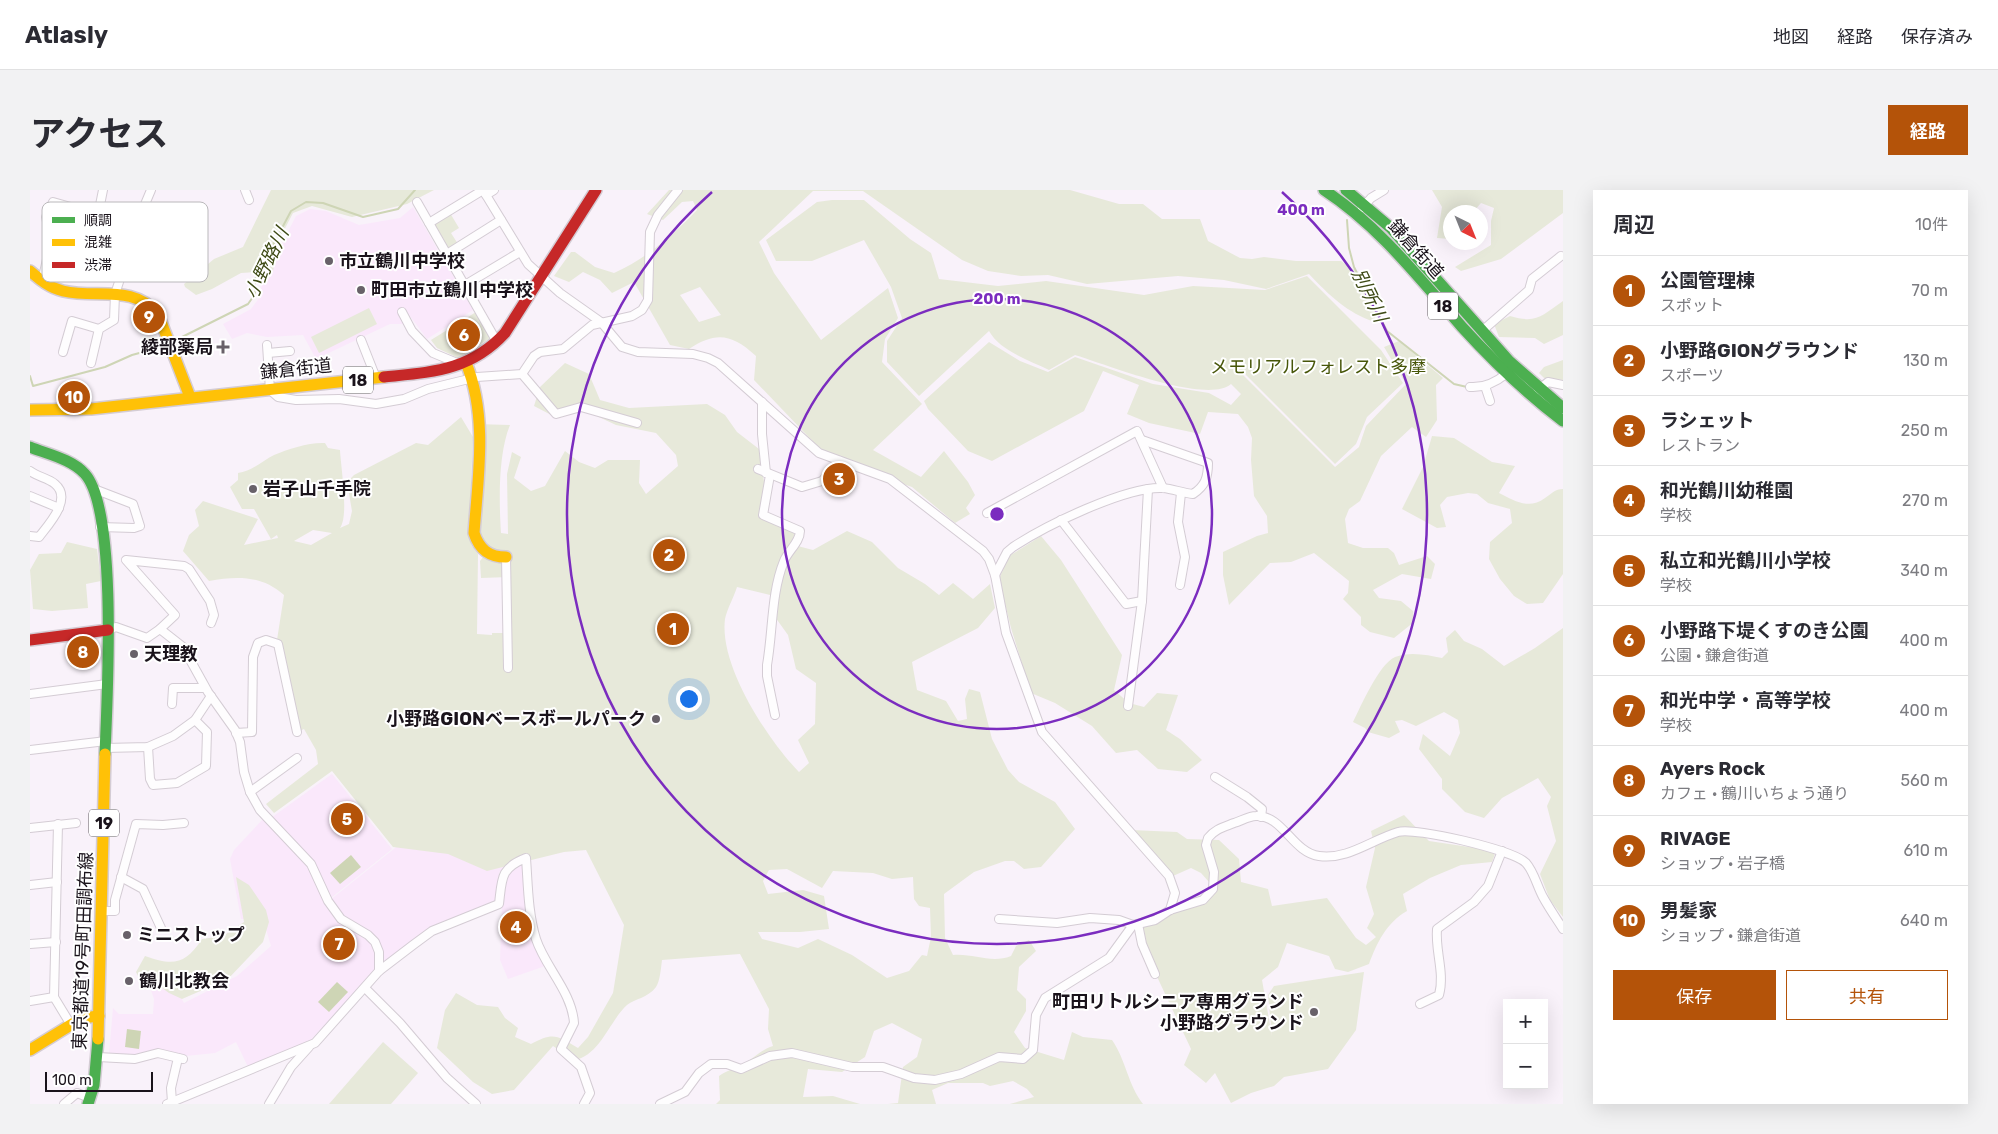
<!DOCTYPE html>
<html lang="ja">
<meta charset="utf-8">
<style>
body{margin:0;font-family:Rubik,"Noto Sans JP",sans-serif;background:#f2f2f3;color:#2b2b33}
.controls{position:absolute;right:15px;bottom:15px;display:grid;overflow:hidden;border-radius:0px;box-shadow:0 5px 20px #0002}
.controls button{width:45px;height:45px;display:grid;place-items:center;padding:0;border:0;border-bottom:1px solid #e1e1e2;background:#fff;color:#2b2b33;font:25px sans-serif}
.compass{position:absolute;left:1413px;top:15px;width:45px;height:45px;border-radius:50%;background:#fff;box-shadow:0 5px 20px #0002;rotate:137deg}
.scale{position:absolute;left:15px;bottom:12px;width:108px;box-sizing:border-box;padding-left:5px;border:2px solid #1a131b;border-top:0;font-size:14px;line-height:18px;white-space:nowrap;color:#1a131b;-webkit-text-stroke:4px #fff;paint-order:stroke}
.you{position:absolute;left:658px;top:508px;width:18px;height:18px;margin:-12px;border:4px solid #fff;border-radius:50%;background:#1a73e8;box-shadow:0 0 0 8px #1a73e833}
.badge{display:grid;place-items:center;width:32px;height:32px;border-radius:50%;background:#b45309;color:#fff;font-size:16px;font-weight:700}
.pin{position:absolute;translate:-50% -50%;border:2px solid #fff;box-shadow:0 1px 5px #0006}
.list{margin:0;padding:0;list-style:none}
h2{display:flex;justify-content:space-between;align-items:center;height:65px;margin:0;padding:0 20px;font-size:21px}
h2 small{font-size:16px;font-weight:400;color:#7c7c81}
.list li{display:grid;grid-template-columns:32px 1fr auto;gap:15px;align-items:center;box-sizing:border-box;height:70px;padding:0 20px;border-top:1px solid #e1e1e2}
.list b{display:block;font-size:19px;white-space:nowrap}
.list p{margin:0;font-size:16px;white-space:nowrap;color:#7c7c81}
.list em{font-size:16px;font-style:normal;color:#7c7c81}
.actions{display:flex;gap:10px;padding:15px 20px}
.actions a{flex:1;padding:11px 0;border:1px solid #b45309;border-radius:0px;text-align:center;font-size:18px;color:#b45309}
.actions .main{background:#b45309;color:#fff}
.map{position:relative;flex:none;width:1533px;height:914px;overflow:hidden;border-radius:0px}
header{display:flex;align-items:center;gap:30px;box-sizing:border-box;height:70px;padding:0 25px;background:#fff;border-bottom:1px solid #e1e1e2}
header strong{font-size:24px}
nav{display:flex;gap:28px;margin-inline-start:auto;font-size:18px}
.intro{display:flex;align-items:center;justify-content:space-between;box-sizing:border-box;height:120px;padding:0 30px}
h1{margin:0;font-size:35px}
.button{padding:12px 22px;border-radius:0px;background:#b45309;color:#fff;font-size:18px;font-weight:700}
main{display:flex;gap:30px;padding:0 30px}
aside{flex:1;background:#fff;border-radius:0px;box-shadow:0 5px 20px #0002}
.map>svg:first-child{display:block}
.built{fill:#fae8fb}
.green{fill:#e7e9da;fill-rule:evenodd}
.water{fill:#ced5b5}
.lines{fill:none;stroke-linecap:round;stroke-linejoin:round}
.stream{stroke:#ced5b5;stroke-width:2}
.street-casing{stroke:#d4ccd4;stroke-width:10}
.fast-casing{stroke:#d4ccd4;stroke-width:14}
.slow-casing{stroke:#d4ccd4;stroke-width:14}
.jam-casing{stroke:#d4ccd4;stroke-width:14}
.street{stroke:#fefdfe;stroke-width:8}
.fast{stroke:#4caf50;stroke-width:11}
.slow{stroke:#ffc107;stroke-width:11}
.jam{stroke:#c62828;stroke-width:11}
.ring{fill:none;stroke:#7b2cbf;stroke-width:2.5}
.poi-dot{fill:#686169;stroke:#fff;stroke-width:2}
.labels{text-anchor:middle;stroke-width:4;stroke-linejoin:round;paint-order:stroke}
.shield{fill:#fff;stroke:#5f5a5f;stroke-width:1}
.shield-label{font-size:16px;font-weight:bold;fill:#1a131b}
.street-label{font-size:18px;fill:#1a131b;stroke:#fff}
.poi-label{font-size:18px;font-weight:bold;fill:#1a131b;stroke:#fff;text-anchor:start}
.park-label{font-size:18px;fill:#475609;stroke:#fff}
.water-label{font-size:19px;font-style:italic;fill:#3e4a15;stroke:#fff}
.key{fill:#fff;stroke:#bab8bb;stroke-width:1}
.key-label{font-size:14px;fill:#1a131b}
.centre{fill:#7b2cbf;stroke:#fff;stroke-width:2.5}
.ring-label{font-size:15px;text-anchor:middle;font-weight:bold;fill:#7b2cbf;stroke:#fff;stroke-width:4;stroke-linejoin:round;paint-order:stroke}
</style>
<header>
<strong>Atlasly</strong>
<nav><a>地図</a><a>経路</a><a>保存済み</a></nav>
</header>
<div class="intro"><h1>アクセス</h1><a class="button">経路</a></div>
<main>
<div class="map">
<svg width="1533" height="914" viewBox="0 0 1533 914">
<rect width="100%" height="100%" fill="#f9f2fa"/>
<g class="built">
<polygon points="383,17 443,120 397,149 380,126 372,130 374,134 360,134 286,169 273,145 237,147 217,143 202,149 193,134 221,119 230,107 232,93 266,26 280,19 296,21 329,35 370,28"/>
<polygon points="302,584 362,659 301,708 285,673 241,628"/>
<polygon points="233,629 278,676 295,714 370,654 472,674 474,677 469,683 465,711 401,737 381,752 350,776 276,855 218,877 206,852 185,863 156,866 126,859 104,866 79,864 83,818 89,824 123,824 124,809 118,792 132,786 143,793 154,813 207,786 241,756 233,729 211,729 200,669 204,660"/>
<polygon points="487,676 494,676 497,724 518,775 478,789 470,770 472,717 477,687"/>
</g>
<g class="green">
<polygon points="241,0 404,0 377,14 322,27 282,16 263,23 249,50 243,81 211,83 182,99 166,105 155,97 154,94 184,69 213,57"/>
<path d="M639,0H1040L1089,14H1113L1132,29H1170L1178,51L1210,68L1222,69L1234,67L1266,71H1311L1333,86L1346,104L1345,132C1317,123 1299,105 1279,84L1236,99L1194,90L1148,86L1057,94L1018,85L991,86L958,81L932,70L833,1H783L729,52L744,83L791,150L858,98L868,128L855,149L852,172L892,214L843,260L891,287L914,261L938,292L945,305L936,318L940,324L925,333L882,297L849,286L792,261L724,190L726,166C702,144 686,141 659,159L640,155L604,92L582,103L570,90L553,82L539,92L524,86L541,62H545L565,77L584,83C617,68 642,46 667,20L663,11L652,12L633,30L617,24ZM670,97L691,125L669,132L650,105Z"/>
<polygon points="1402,0 1533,0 1533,23 1471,69 1431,81 1425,77 1461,55 1461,31 1464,18 1451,13 1443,22 1420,22 1420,49 1407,48 1412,17"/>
<path d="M802,10H834L880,49L901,63L909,89L968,96L1016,91L1114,105L1163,96L1235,100L1277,86L1351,160L1373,193L1337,227L1326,254L1305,274L1214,183L1212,184L1305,277L1329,257L1336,236L1376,194L1354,157L1369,151L1413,188L1406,195L1407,230L1396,247L1382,237L1351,266L1330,311L1319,319L1315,329L1318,353L1333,358H1358L1364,363L1369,375L1397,366L1405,374L1401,389L1372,384L1343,400L1349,408L1371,411L1383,421L1384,432L1364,448L1340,442L1331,435V427L1313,409L1318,403L1319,391L1284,363L1261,372L1240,373L1199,415L1193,385V362L1227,346L1238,343L1237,326L1224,306L1221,270L1222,248L1218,237L1208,224L1178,222L1170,244L1119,233L1097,224L1109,195L1073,181L1054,221L962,271L938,261L898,219L894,211L959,152L990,171L1018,182L1045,167L1123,194L1179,203L1201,215L1211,204L1201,194C1177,215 1075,174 1045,165L1019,180C999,170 970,161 959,141L889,206L857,172V151L872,128L861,97L834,50L782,71H746L736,50L787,12Z"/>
<polygon points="420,23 429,38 421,43 428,54 419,59 415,58 403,38 405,32"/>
<path d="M1533,111V145L1514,154L1505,148L1469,147L1464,134L1480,126C1507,134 1511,126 1533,111Z"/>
<polygon points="339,118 347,134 289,163 281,147"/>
<polygon points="446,122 458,140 459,149 428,168 407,158 401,150"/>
<polygon points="1533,170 1533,190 1514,188 1509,183 1514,177"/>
<path d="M535,173L559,184L570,210L599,218L677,214L695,225L707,242L729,259L735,298L728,327L766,342L760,354L783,360L817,341L842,352L868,378L895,394L909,405L923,393L943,409L960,394L965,418L948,438L882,472L887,500L916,511L928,531L937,529L935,509L939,499L950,502L962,549L978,580L989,592L1025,612L1045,639L1011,677L994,679L984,671H975L944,682L914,704L915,748L923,765C943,763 961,774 981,766L986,756L999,750L1006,761L989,777L987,800L996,809V821L984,842L995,858L1034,870L1042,842L1053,847L1082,850C1096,870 1098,895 1113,914H980L1004,907L997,899L983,891L960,896L953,893H918L902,900L906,914H858L868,913L873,877L887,867L892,849L862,833L844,841L835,867L812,882L778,879L773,907L803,906L830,914H686L690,910L689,886C696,881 703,879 711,875C723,870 730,860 743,856L738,839L739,819L710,764L632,770C631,778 630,791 626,797C618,808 604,809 597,815C580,830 570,866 544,870L523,856L484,900L462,904L443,892L407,858L415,820L426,803L447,815L468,817L475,828L488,838L485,847L501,854C523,842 527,845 548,858L558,847L583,803L594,735L556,660L534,662L457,681L418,664L363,657L302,581L244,623L236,614L288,574L286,560L274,539L267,542L247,450L254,405C231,385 207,386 179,391L153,361L159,345L169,336L165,320L173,311L228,329L214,355L248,348L247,345L241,349L224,319H212L200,297L208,290V283C221,282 232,271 244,265C258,259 280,252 295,253L298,258L310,260C311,278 319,326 310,338L319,334L322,321L317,292L324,285L386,253L398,255L431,227L443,247L439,343L442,356L448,364L447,444L462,445V443H478L479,387L451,388L450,371L454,366L445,357V234L480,235C468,264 469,312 471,343L478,344L477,284L482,262L491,267L484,288L501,301L515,296L535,261L549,272L565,278L578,270H610L609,293L616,304L648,276L646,265L626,243L586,235L556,221L525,227L504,216L510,197ZM283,340L302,343L281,355L264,351ZM707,397L740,405V420L758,445L766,479L786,493L785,534L768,550L779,573L769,582C738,550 689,476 695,429C697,419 704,407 707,397ZM757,679L792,698L803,681L843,683L862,689L883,687L884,709L889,716L900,718L901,747L897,766L892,765L879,781L857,788L822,765L788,749L768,758L732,749L728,742H770L799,739L794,706L773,700L738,704L733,691L739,680Z"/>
<path d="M1402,246L1424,248L1462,272L1485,276L1469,303C1485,311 1499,320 1515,308C1521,304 1525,299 1533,299V384L1513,413L1497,414L1484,406L1470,389L1459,369L1460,352L1482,333L1480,319L1458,313L1447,304L1438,303L1417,307L1410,315L1416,337L1407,338L1372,319L1393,277Z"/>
<polygon points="1011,346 1031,370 1092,465 1084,500 1099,513 1114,517 1127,503 1148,505 1136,540 1150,549 1172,570 1157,582 1128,579 1107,560 1086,563 1062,536 1025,513 1001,503 981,438 969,389 979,366"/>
<polygon points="37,352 67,359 71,391 56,394 58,418 22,421 3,419 0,380 9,364 31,363"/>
<path d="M1533,438V727L1520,710L1510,684L1526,651L1517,616L1521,607L1508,588L1472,608L1454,628L1435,622L1412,599V589L1389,559L1393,544L1420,566L1430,543L1428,530L1414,522L1386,536L1372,530L1365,531L1370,542L1359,548L1338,542L1335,538L1323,532C1331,516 1349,474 1365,467C1380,461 1398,465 1412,468L1418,462L1416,448L1425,440L1434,451L1452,459L1474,476L1505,458Z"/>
<path d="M1374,625L1399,651L1466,661L1462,672L1431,675L1400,688L1373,704L1377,721C1356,733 1347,753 1339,774L1318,782L1305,779L1299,766L1257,753L1248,777L1232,790L1242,846L1238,805L1244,796L1334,782L1326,840L1298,879L1254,887L1244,896L1221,903L1201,913L1185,883L1176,893L1154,875L1161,859L1122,776L1109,735L1170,709L1178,703L1179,692L1171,683L1161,678L1143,686L1101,640L1147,642L1157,649L1189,650L1209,669L1211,692L1238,699L1242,716L1297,708L1326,748L1336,755L1346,747L1337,738L1344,724L1336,697L1345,658L1341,641Z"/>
<path d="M206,687L219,695L236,720L239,732L233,752L198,789L152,809L139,803L121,790L111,792L106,782L115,766C143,776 155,775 172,749L193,746L214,732Z"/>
<polygon points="353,852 388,883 361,914 299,914"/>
</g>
<g class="water">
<polygon points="321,665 331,677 310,694 300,683"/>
<polygon points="307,792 318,802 299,822 288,812"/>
<polygon points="97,839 111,841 109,859 95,857"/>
</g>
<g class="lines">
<g class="stream">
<polyline points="1317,30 1319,58 1324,77 1357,141 1424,194 1437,197"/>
<polyline points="144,151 218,114 225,104 225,89 261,21 276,12 293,13 333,27 368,19 385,0"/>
<polyline points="0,186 3,196 75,177 102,165 135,156"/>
</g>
<defs>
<g id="street">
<polyline points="215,0 219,10"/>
<polyline points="464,0 456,5 498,74 530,103 571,132 592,157 608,162 663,164 678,168 688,173 789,263 860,289 953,361 959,369 965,385 976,443 1012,542 1139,686 1145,703 1140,720"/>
<polyline points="387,12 467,152"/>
<polyline points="1332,18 1341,8 1354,0"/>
<polyline points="68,25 73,0"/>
<polyline points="399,33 453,0 456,5"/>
<polyline points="417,64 471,30"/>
<polyline points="12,92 21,51 16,27 23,12 76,27"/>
<polyline points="435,95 490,62"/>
<polyline points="372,122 382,141 403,163 432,175"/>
<polyline points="1452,141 1499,100 1502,89 1531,66"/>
<polyline points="331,150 346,188"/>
<polyline points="237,155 240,200 248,207 266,210 309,209 346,214 374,209 398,199 447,187 492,184 504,166 510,162 533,159 562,135 602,126 612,120 618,110 620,42 628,25 648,0"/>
<polyline points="33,162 42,131 69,139"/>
<polyline points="238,163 260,161"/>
<polyline points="61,173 69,139 84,130 85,104 91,86 102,71 113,19 121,0"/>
<polyline points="492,184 526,224 551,217 607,233"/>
<polyline points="1455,196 1460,211"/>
<path d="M1440,197C1454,198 1465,193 1476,184"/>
<polyline points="1508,200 1518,192 1533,195"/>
<polyline points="732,212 732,244 736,283"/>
<polyline points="728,279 772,297 792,291 810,271"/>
<path d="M0,281C8,287 18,288 25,294C43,309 18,335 9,347L0,346"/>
<path d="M740,285L733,325L770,341C770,352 758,361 754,371C741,403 743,441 737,475V486L745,525"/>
<polyline points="64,299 103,314 110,336 104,338 70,337"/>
<polyline points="0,306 29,318"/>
<polyline points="957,323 1107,241 1133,298"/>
<polyline points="1031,330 1096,414 1112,411"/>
<polyline points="476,367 478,478"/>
<path d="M965,385L977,362L983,357C1015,336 1096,296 1133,298C1143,299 1153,303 1163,304C1175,296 1178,288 1178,273L1112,250"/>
<polyline points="1150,395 1155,367 1148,332 1151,303"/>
<polyline points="130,439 145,425 96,370 154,376 159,379 180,411 184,425 181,433"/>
<polyline points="78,440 86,437 117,448 130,439 153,457 178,502 205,540 210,552 214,582 220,602 230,620 281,674 298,711 311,729 338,745 345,752 349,762 349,781"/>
<polyline points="0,504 77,494"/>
<polyline points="142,514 143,498 175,498"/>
<polyline points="1098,516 1112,411 1118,299"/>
<polyline points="206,543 222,542 223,467 228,453 236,450 248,454 267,542"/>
<polyline points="118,557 120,589 123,595 147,593 176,576 177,542 165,530"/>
<polyline points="75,558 118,557 143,546 165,530 181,506"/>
<polyline points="0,560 76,551"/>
<polyline points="1185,587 1217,607 1232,619 1231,627"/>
<polyline points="220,602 267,568"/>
<polyline points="28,634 24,807 41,835"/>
<polyline points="0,638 46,633"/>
<polyline points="91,687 113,699 131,738"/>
<polyline points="0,695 27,692"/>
<polyline points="72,721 85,721 85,710 106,634 133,635 154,633"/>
<path d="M969,729L1027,733L1060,728L1089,730L1103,735L1125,730L1140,720L1173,710L1183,699L1184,682L1176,655L1178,648C1185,639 1194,637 1204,633C1211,631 1219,626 1226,626C1253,625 1262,662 1289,666C1318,670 1341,650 1368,642C1385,637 1484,660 1496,673C1504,682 1507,696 1513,707C1519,718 1526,728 1533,739"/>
<polyline points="1108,734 1112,754 1125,784"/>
<polyline points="0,754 26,752"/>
<polyline points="335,798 370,833 417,888 446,914"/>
<polyline points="0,811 24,807"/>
<path d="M1390,814L1409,805C1415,783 1405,761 1407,739L1444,712L1458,696L1472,661"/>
<polyline points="68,867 105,869 128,863 153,869"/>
<polyline points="142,912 141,898 148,868"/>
<polyline points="34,914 47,903 60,908"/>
<path d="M137,914L285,853L349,781L383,755L402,741L469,714C472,689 470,678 496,668C498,695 498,723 506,749C515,777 542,802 544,833L531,859L551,877L560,903L554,914"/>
<polyline points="239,914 261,877 279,857"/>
<polyline points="630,914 655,902 669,883 681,874 697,874 711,879 740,866 762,863 822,877 853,877 884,888 905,890 931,884 969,867 993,869 1003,860 1006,825 1015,808 1079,768 1103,735"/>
</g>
<g id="fast">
<path d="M1294,0C1349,36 1389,88 1432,137C1463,171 1496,203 1533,231"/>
<polyline points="1316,0 1361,38 1479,171 1533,218"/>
<path d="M0,257C17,264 42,269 55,284C88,321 77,510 75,564"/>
<polyline points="58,914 64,895 68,849"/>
</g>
<g id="slow">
<path d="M0,81C10,90 20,98 33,101C67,109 103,94 128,124L160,207"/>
<path d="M436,173C458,226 448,287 444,343C449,359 459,367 476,367"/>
<polyline points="0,220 61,219 354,187"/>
<polyline points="68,849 75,564"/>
<polyline points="0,860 52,828 69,826"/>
</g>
<g id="jam">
<path d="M354,187C402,182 440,181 475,143L566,0"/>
<polyline points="0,450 78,440"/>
</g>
</defs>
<use href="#street" class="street-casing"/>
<use href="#fast" class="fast-casing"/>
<use href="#slow" class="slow-casing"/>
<use href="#jam" class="jam-casing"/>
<use href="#street" class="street"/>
<use href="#fast" class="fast"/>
<use href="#slow" class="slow"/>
<use href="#jam" class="jam"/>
</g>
<g class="ring">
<circle cx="967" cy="324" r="215"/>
<path d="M1252 2A430 430 0 1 1 682 2"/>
</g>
<g class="poi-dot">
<circle cx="299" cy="71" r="5"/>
<circle cx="331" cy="100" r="5"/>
<path d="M190.5 149.5h5v5h5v5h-5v5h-5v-5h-5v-5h5z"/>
<circle cx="223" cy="299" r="5"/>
<circle cx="104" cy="464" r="5"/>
<circle cx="626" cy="529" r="5"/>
<circle cx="97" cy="745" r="5"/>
<circle cx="99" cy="791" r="5"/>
<circle cx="1284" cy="822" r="5"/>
</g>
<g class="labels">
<g class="shield">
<rect x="1398" y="102.5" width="30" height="27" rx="4"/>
<rect x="313" y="176.5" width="30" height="27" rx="4"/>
<rect x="59" y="619.5" width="30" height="27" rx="4"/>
</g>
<g class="shield-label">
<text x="1413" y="122">18</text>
<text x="328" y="196">18</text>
<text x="74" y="639">19</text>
</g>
<g class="street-label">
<text transform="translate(1386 59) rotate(48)" y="6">鎌倉街道</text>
<text transform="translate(266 179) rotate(-6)" y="6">鎌倉街道</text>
<text transform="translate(53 761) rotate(-88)" y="6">東京都道19号町田調布線</text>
</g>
<g class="poi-label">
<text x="309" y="77">市立鶴川中学校</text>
<text x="341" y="106">町田市立鶴川中学校</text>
<text x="183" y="163" text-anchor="end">綾部薬局</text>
<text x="233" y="305">岩子山千手院</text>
<text x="114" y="470">天理教</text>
<text x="616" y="535" text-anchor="end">小野路GIONベースボールパーク</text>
<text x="107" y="751">ミニストップ</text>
<text x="109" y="797">鶴川北教会</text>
<text x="1274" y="818" text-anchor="end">町田リトルシニア専用グランド<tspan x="1274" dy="21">小野路グラウンド</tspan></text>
</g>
<g class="park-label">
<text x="1288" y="183">メモリアルフォレスト多摩</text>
</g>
<g class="water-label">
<text transform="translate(236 73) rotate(-64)" y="7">小野路川</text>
<text transform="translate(1340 105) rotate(64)" y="7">別所川</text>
</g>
</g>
<rect x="12" y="12" width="166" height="80" rx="8" class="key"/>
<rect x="22" y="27" width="23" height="6" fill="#4caf50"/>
<rect x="22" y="49" width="23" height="7" fill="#ffc107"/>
<rect x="22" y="72" width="23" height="6" fill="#c62828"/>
<g class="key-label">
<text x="54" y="35">順調</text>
<text x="54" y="57">混雑</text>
<text x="54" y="80">渋滞</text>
</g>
<circle cx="967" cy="324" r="8" class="centre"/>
<g class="ring-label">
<text x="1271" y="25">400 m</text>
<text x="967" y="114">200 m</text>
</g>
</svg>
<div class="controls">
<button>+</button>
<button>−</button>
</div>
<svg class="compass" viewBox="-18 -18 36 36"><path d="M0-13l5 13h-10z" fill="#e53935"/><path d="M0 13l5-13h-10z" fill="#7c7c81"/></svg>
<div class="scale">100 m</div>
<div class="you"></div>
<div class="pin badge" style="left:643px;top:439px">1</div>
<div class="pin badge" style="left:639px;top:365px">2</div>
<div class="pin badge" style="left:809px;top:289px">3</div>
<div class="pin badge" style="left:486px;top:737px">4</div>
<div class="pin badge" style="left:317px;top:629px">5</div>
<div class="pin badge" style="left:434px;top:145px">6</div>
<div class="pin badge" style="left:309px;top:754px">7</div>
<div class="pin badge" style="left:53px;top:462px">8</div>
<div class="pin badge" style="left:119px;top:127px">9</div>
<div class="pin badge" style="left:44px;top:207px">10</div>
</div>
<aside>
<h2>周辺<small>10件</small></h2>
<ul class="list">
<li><span class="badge">1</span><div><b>公園管理棟</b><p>スポット</p></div><em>70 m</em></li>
<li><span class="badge">2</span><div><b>小野路GIONグラウンド</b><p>スポーツ</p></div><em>130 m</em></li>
<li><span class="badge">3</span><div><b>ラシェット</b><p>レストラン</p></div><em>250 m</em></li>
<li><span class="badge">4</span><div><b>和光鶴川幼稚園</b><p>学校</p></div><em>270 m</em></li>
<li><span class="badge">5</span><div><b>私立和光鶴川小学校</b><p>学校</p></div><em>340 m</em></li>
<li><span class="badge">6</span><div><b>小野路下堤くすのき公園</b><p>公園 · 鎌倉街道</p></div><em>400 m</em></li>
<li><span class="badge">7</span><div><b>和光中学・高等学校</b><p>学校</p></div><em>400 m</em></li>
<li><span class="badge">8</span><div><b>Ayers Rock</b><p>カフェ · 鶴川いちょう通り</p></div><em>560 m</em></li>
<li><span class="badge">9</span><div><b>RIVAGE</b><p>ショップ · 岩子橋</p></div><em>610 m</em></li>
<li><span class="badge">10</span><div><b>男髪家</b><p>ショップ · 鎌倉街道</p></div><em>640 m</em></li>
</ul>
<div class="actions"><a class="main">保存</a><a>共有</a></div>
</aside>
</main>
